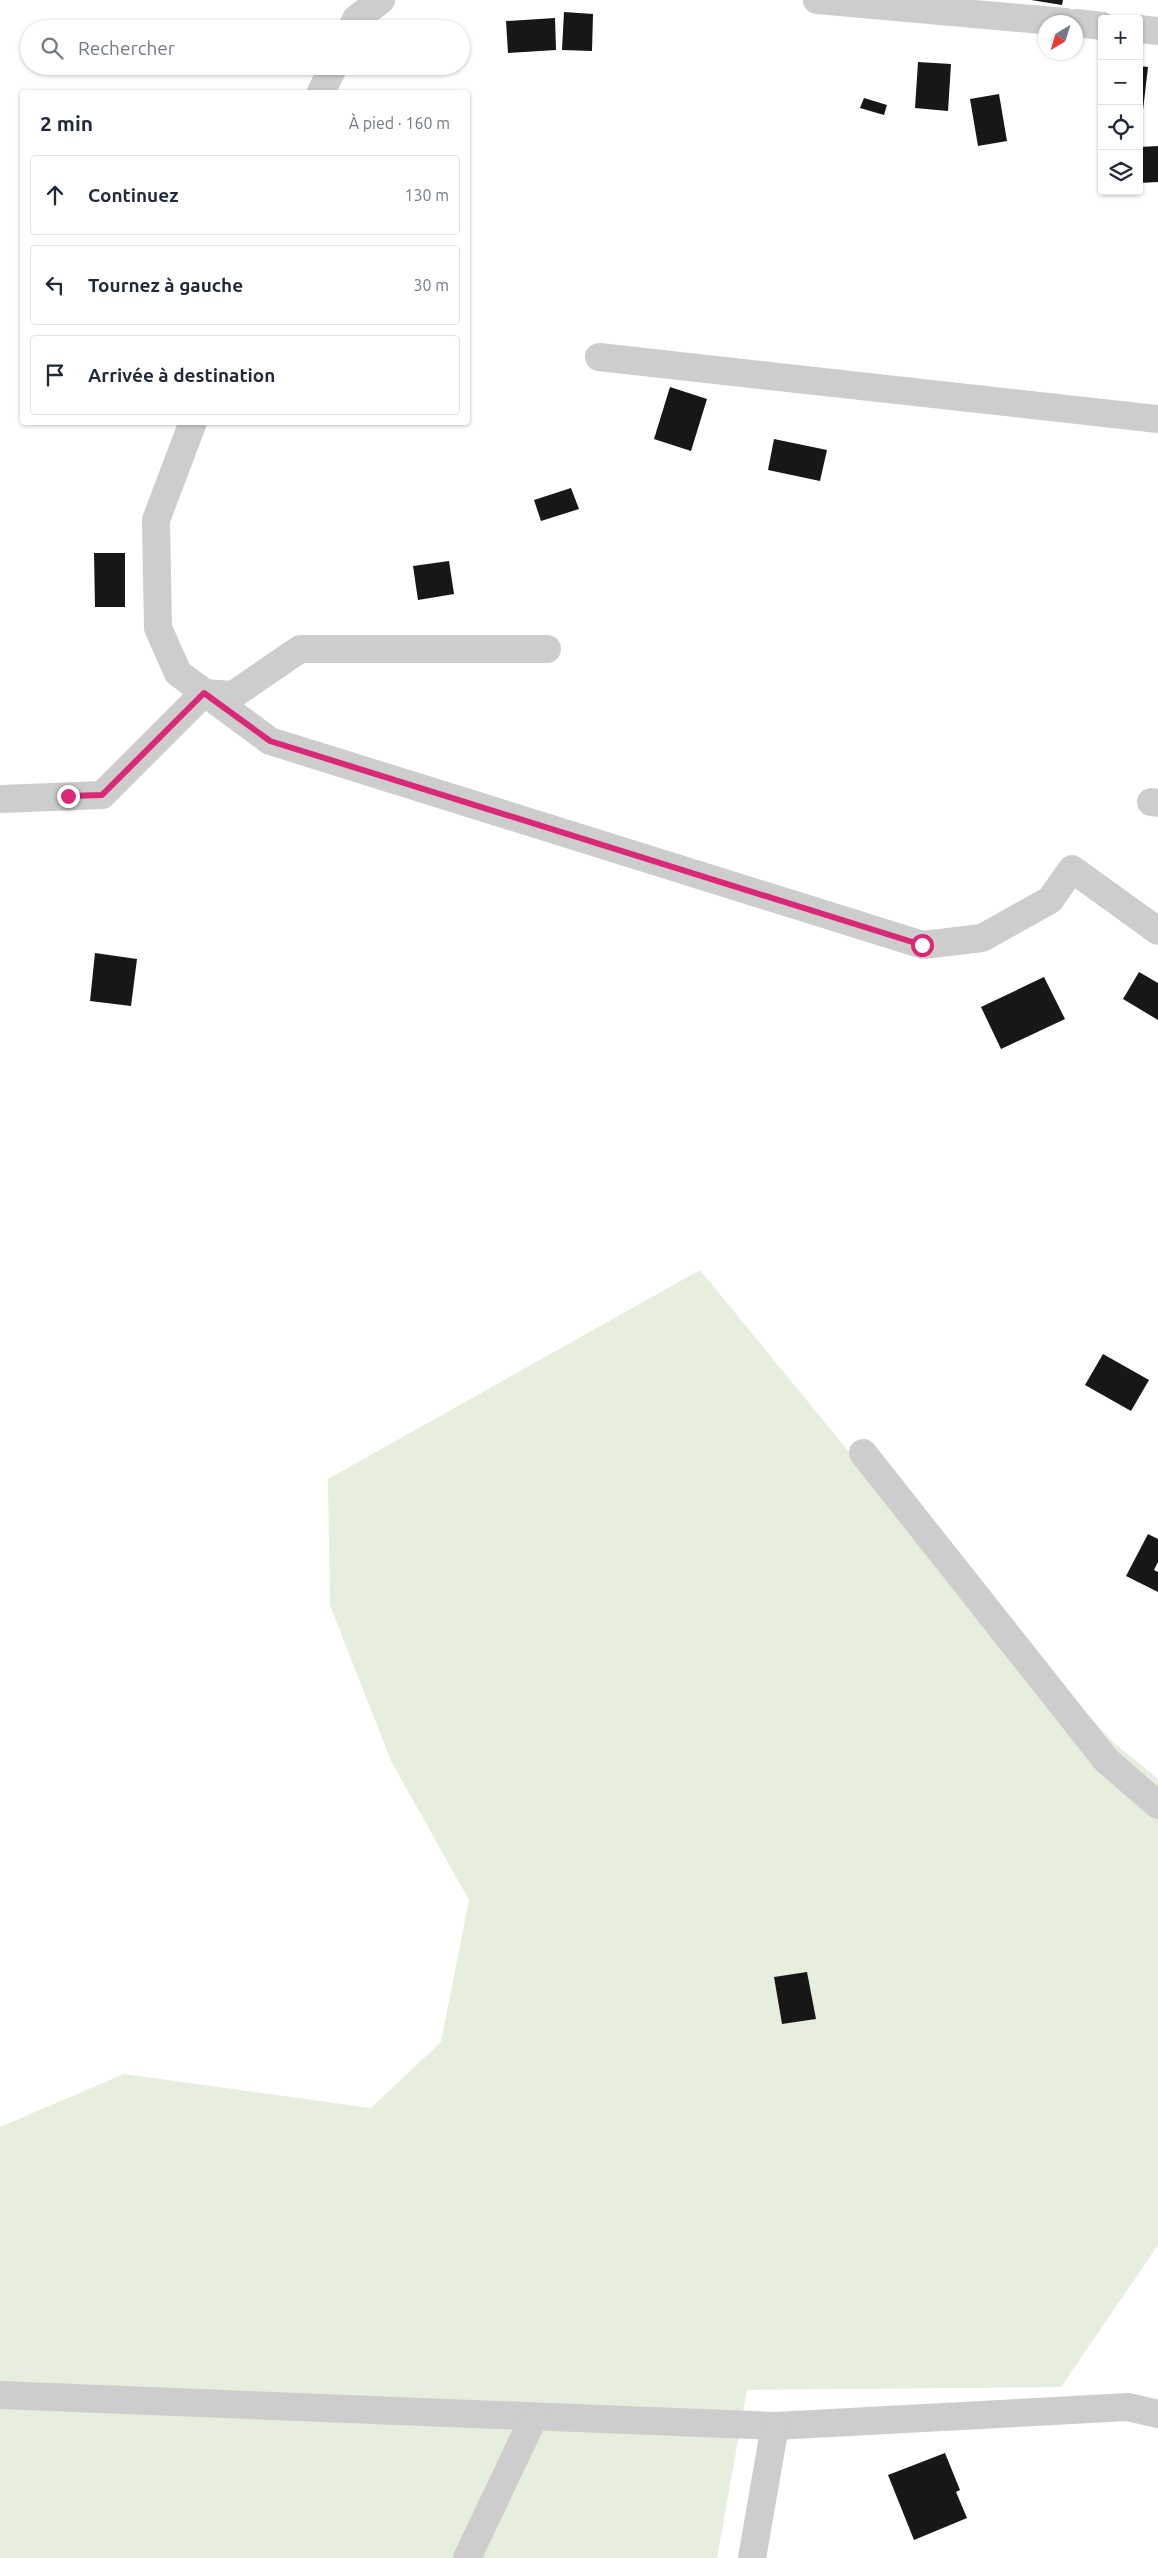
<!DOCTYPE html>
<html lang="fr">
<meta charset="utf-8">
<style>
body{margin:0;font-family:Ubuntu,sans-serif;background:#f6f6f7;color:#1f2937}
.controls{position:absolute;right:15px;top:15px;display:grid;overflow:hidden;border-radius:5px;box-shadow:0 1px 4px #0004}
.controls button{width:45px;height:45px;display:grid;place-items:center;padding:0;border:0;border-bottom:1px solid #e0e1e3;background:#fff;color:#1f2937;font:25px sans-serif}
.compass{position:absolute;left:1038px;top:15px;width:45px;height:45px;border-radius:50%;background:#fff;box-shadow:0 1px 4px #0004;rotate:218deg}
.stop{position:absolute;width:15px;height:15px;margin:-11px;border:4px solid #db2777;border-radius:50%;background:#fff}
.stop.end{background:#db2777;border-color:#fff;box-shadow:0 1px 5px #0008}
.list{margin:0;padding:0;list-style:none}
h2{display:flex;justify-content:space-between;align-items:center;height:65px;margin:0;padding:0 20px;font-size:21px}
h2 small{font-size:16px;font-weight:400;color:#747a83}
.list li{display:grid;grid-template-columns:32px 1fr auto;gap:15px;align-items:center;box-sizing:border-box;height:80px;margin:0 10px 10px;padding:0 10px;border:1px solid #e0e1e3;border-radius:5px}
.list b{display:block;font-size:19px;white-space:nowrap}
.list em{font-size:16px;font-style:normal;color:#747a83}
.icon{flex:none;width:28px;height:28px;fill:none;stroke:currentColor;stroke-width:2;stroke-linecap:round;stroke-linejoin:round}
.map{position:relative;flex:none;width:1158px;height:2558px;overflow:hidden}
.search{position:absolute;background:#fff;box-shadow:0 1px 4px #0004;left:20px;top:20px;width:450px;height:55px;display:flex;align-items:center;gap:12px;box-sizing:border-box;padding:0 18px;border-radius:28px;color:#747a83;font-size:19px}
.panel{position:absolute;background:#fff;box-shadow:0 1px 4px #0004;left:20px;top:90px;width:450px;height:335px;border-radius:5px}
.map>svg:first-child{display:block}
.green{fill:#e6eede}
.building{fill:#171717}
.lines{fill:none;stroke-linecap:round;stroke-linejoin:round}
.minor{stroke:#cdcdcd;stroke-width:28}
.route{stroke:#db2777;stroke-width:6}
</style>
<div class="map">
<svg width="1158" height="2558" viewBox="0 0 1158 2558">
<rect width="100%" height="100%" fill="#fff"/>
<polygon class="green" points="700,1270 868,1475 1113,1742 1158,1779 1158,2245 1061,2387 747,2390 717,2558 0,2558 0,2127 124,2074 371,2108 441,2042 469,1900 391,1761 330,1605 328,1479"/>
<g class="building">
<polygon points="1031,0 1063,0 1062,5"/>
<polygon points="564,12 593,14 592,51 562,50"/>
<polygon points="555,18 556,50 508,53 506,21"/>
<polygon points="918,62 951,64 948,111 915,108"/>
<polygon points="1139,66 1148,67 1143,110 1139,109"/>
<polygon points="999,94 1007,141 978,146 970,99"/>
<polygon points="864,98 887,105 884,115 860,108"/>
<polygon points="1158,146 1158,182 1139,183 1139,147"/>
<polygon points="670,387 707,399 691,451 654,439"/>
<polygon points="774,439 827,450 820,481 768,470"/>
<polygon points="571,488 579,509 541,521 534,500"/>
<polygon points="94,553 125,553 125,607 95,607"/>
<polygon points="449,561 454,594 418,600 413,566"/>
<polygon points="95,953 137,959 131,1006 90,1001"/>
<polygon points="1139,972 1158,983 1158,1020 1123,999"/>
<polygon points="1044,977 1065,1019 1001,1049 981,1007"/>
<polygon points="1103,1354 1149,1380 1131,1411 1085,1385"/>
<polygon points="1148,1534 1158,1539 1158,1562 1154,1570 1158,1572 1158,1592 1126,1576"/>
<polygon points="807,1972 816,2019 782,2024 774,1977"/>
<polygon points="945,2453 960,2490 956,2492 967,2518 914,2540 888,2475"/>
</g>
<g class="lines">
<g class="minor">
<polyline points="817,0 1065,22"/>
<polyline points="1076,23 1102,26"/>
<polyline points="351,29 356,19 381,0"/>
<polyline points="1139,29 1158,31"/>
<polyline points="321,92 334,66"/>
<polyline points="599,357 1158,419"/>
<polyline points="193,422 156,520 158,628 178,673 270,741 923,945 982,938 1050,900 1072,869 1158,931"/>
<polyline points="0,799 102,795 204,693 233,695 300,649 547,649"/>
<polyline points="1151,802 1158,803"/>
<polyline points="863,1453 1106,1760 1158,1805"/>
<polyline points="0,2395 775,2426 1128,2407 1158,2414"/>
<polyline points="467,2558 534,2417"/>
<polyline points="752,2558 775,2426"/>
</g>
</g>
<g class="lines">
<polyline class="route" points="68,796 102,795 204,693 270,741 922,945"/>
</g>
</svg>
<div class="controls">
<button>+</button>
<button>−</button>
<button><svg class="icon" aria-label="locate" viewBox="0 0 24 24"><circle cx="12" cy="12" r="6"/><path d="M12 2v4M12 18v4M2 12h4M18 12h4"/></svg></button>
<button><svg class="icon" aria-label="layers" viewBox="0 0 24 24"><path d="M12 4l9 5-9 5-9-5zM3 14l9 5 9-5"/></svg></button>
</div>
<svg class="compass" viewBox="-18 -18 36 36"><path d="M0-13l5 13h-10z" fill="#e53935"/><path d="M0 13l5-13h-10z" fill="#747a83"/></svg>
<div class="stop" style="left:922px;top:945px"></div>
<div class="stop end" style="left:68px;top:796px"></div>
<div class="search"><svg class="icon" aria-label="search" viewBox="0 0 24 24"><circle cx="10" cy="10" r="6"/><path d="M15 15l6 6"/></svg>Rechercher</div>
<section class="panel">
<h2>2 min<small>À pied · 160 m</small></h2>
<ul class="list">
<li><svg class="icon" aria-label="ahead" viewBox="0 0 24 24"><path d="M12 20V5M6 11l6-6 6 6"/></svg><div><b>Continuez</b></div><em>130 m</em></li>
<li><svg class="icon" aria-label="left" viewBox="0 0 24 24"><path d="M17 20v-9H6M10 6l-5 5 5 5"/></svg><div><b>Tournez à gauche</b></div><em>30 m</em></li>
<li><svg class="icon" aria-label="arrive" viewBox="0 0 24 24"><path d="M6 21V4h12l-3 4 3 4H6"/></svg><div><b>Arrivée à destination</b></div></li>
</ul>
</section>
</div>
